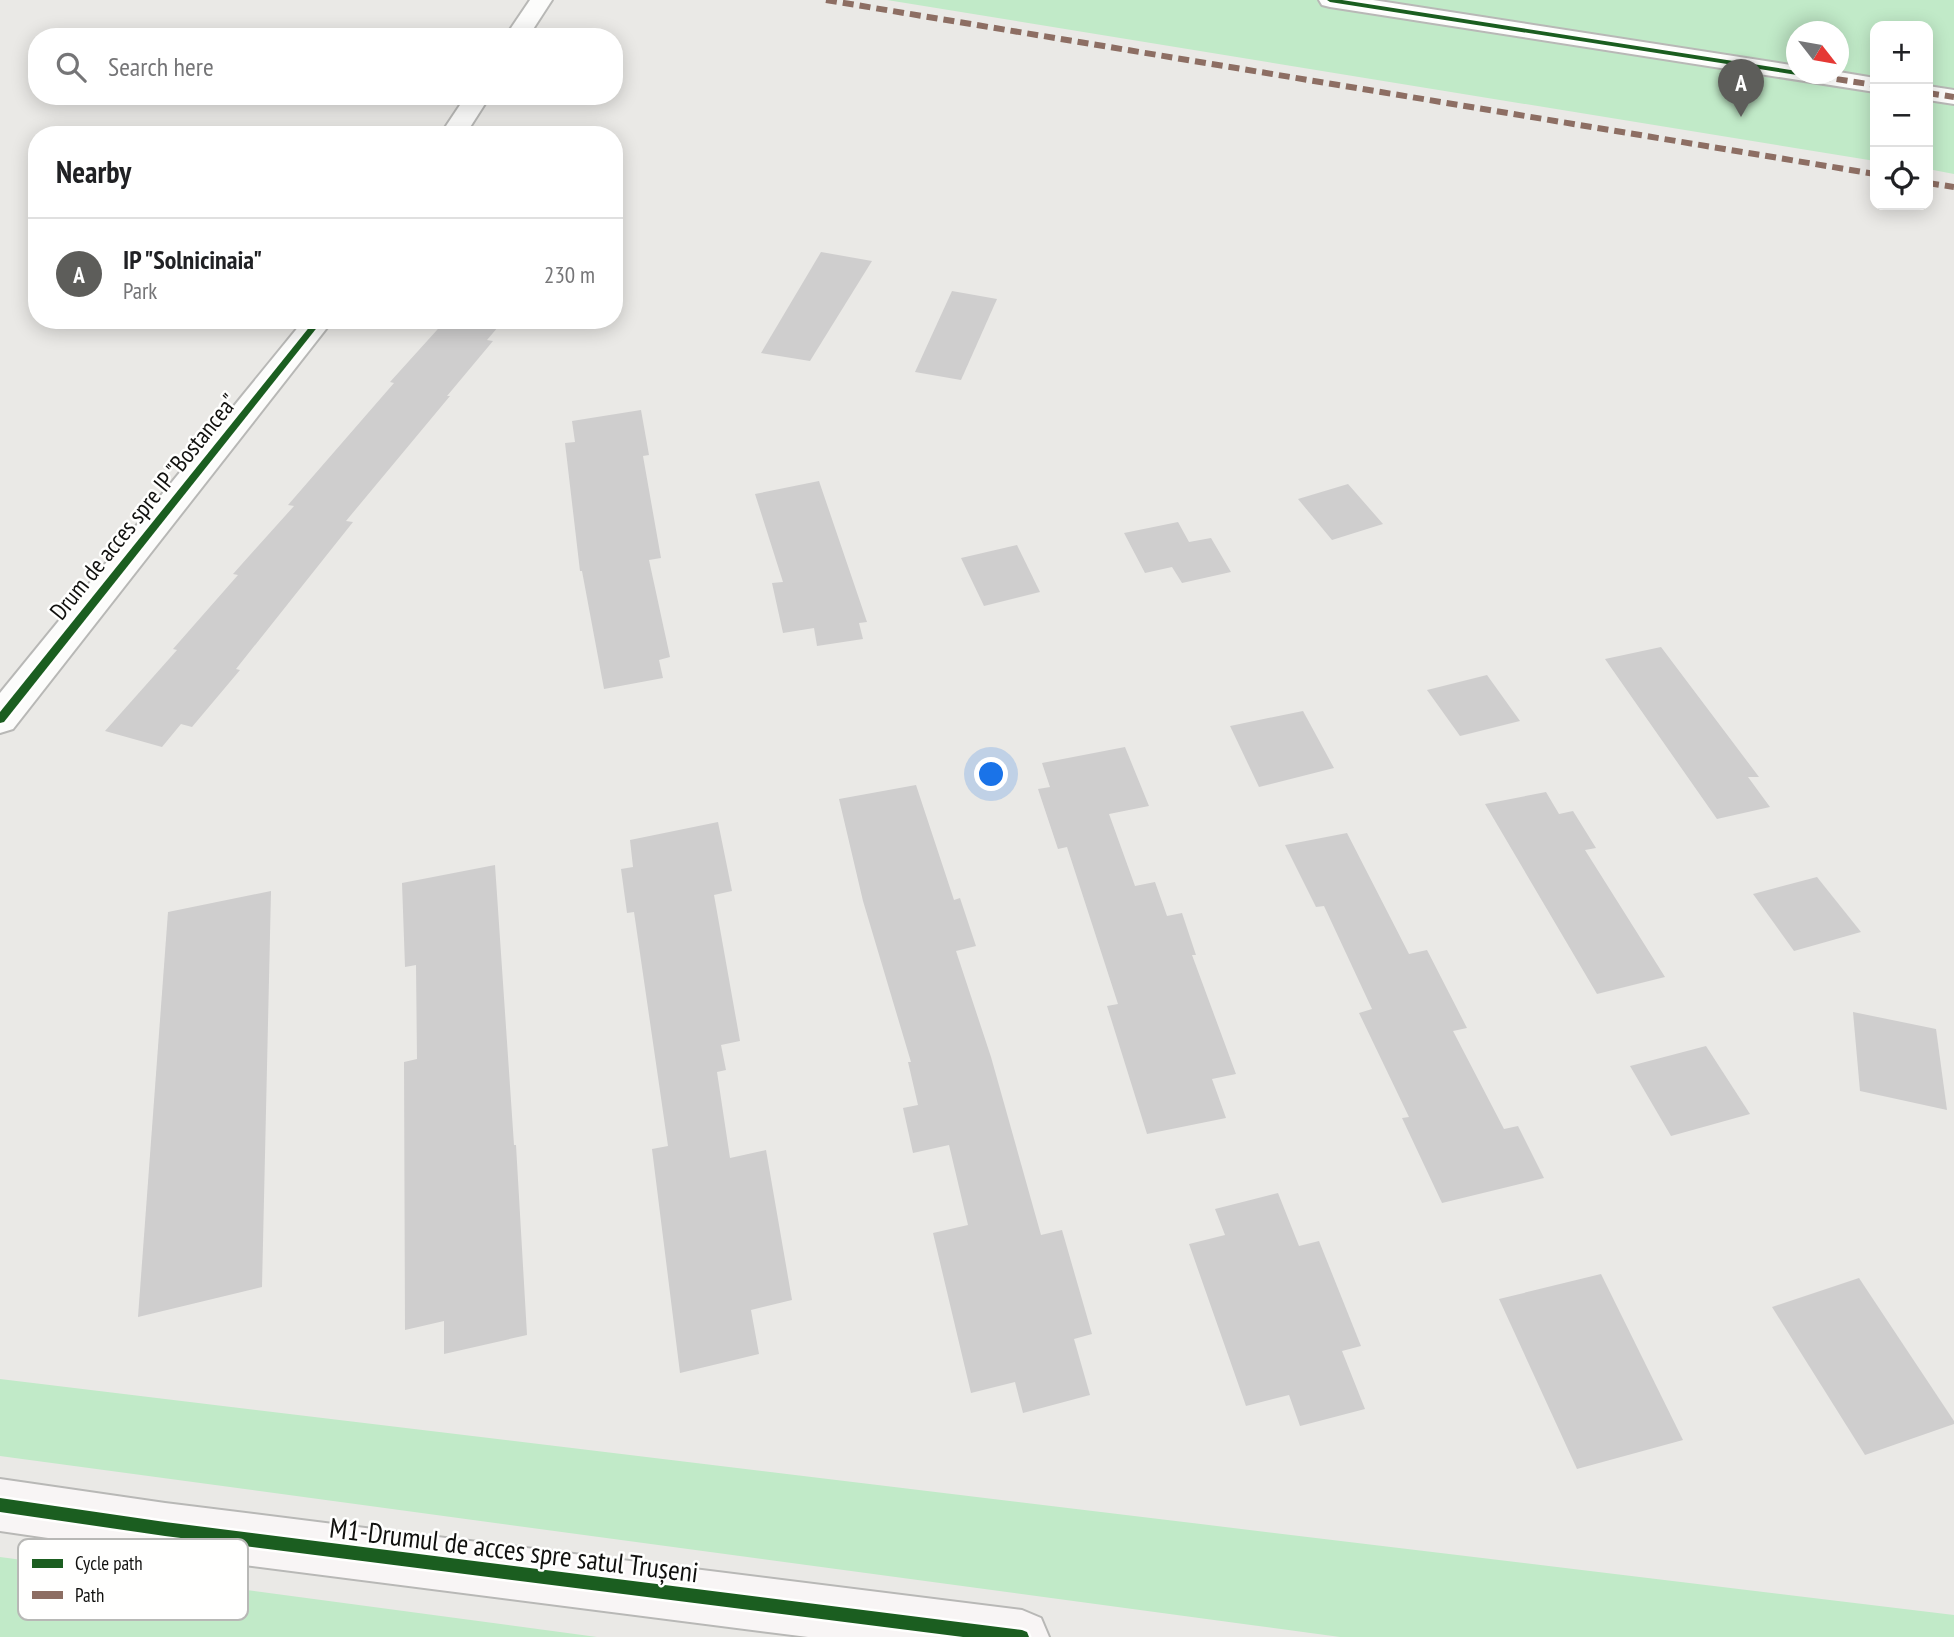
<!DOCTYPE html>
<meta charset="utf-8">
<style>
body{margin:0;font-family:"PT Sans Narrow",sans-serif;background:#f6f6f6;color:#202124}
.controls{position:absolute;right:21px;top:21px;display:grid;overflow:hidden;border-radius:14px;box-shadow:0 4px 18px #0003}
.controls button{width:63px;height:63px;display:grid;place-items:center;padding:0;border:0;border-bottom:2px solid #e0e0e0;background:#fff;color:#202124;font:35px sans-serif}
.compass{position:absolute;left:1786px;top:21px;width:63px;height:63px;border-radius:50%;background:#fff;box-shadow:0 4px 18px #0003;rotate:121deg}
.you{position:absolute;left:992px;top:775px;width:24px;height:24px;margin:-18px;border:5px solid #fff;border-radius:50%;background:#1a73e8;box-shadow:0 0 0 10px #1a73e833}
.badge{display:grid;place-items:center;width:46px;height:46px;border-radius:50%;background:#5d5d5a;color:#fff;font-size:23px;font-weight:700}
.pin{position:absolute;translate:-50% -58px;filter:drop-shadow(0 2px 4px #0008)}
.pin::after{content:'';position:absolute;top:37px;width:24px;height:21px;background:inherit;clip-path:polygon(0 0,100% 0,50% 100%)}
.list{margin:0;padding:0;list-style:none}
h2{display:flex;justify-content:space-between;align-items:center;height:91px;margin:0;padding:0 28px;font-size:30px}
h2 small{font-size:23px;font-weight:400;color:#757577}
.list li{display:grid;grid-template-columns:46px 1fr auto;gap:21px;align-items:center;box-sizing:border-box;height:112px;padding:0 28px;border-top:2px solid #e0e0e0}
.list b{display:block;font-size:26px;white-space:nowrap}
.list p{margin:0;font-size:23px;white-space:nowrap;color:#757577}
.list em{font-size:23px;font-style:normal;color:#757577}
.icon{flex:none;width:38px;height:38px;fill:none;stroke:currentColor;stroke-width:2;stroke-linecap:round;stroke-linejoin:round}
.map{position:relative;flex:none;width:1954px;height:1637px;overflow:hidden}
.search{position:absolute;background:#fff;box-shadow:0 4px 18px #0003;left:28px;top:28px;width:595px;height:77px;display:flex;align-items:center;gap:18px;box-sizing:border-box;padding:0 24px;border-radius:28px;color:#757577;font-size:26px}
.panel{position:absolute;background:#fff;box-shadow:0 4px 18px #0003;left:28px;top:126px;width:595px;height:203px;border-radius:28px}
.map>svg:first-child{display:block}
.green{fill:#c1eac8;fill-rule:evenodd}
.building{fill:#cfcece}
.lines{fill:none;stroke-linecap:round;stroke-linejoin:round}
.street-casing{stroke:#b8b8b6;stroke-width:4}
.secondary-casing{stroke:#b8b8b6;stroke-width:4}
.street{fill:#fcfcfb;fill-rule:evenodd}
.secondary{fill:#f8f5f5;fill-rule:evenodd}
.quiet{stroke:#8d6e63;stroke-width:6;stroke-dasharray:11 6;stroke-linecap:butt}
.cycleway-casing{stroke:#fffffe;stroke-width:5}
.cycleway{fill:#1b5e20;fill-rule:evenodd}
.labels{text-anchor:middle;stroke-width:5;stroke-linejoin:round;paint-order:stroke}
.street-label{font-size:24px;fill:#11110f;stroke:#fffffe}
.near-street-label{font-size:28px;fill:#11110f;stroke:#fffffe}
.key{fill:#fffffe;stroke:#b8b8b6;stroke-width:2}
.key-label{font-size:19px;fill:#11110f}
</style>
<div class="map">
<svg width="1954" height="1637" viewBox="0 0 1954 1637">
<rect width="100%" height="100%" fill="#eae9e6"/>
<g class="green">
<path d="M887,0H1954V174L1928,169V26H1875V161ZM1797,32H1839V74H1797Z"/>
<polygon points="0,1379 1954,1615 1954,1637 1340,1637 1251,1625 0,1456"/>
<polygon points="0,1557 597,1637 0,1637"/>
</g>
<g class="building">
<polygon points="821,252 872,261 810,361 761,353"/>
<polygon points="952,291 997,299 961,380 915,372"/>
<polygon points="446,320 504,320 487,340 493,341 447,396 450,396 346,521 353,522 236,669 240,670 192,727 181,724 162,747 105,731 177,650 173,649 238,575 233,574 294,506 288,505 394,383 390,382"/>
<polygon points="641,410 649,455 643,456 661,558 649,560 670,657 659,660 663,678 604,689 582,571 580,571 565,443 575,442 572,421"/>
<polygon points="819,481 867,622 859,623 863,639 817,646 814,628 783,633 772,583 783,582 755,494"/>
<polygon points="1348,484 1383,524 1332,540 1298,499"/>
<polygon points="1178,522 1189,542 1211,538 1231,572 1182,583 1172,567 1145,573 1124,533"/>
<polygon points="1017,545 1040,592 984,606 961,558"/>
<polygon points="1661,647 1759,777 1748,777 1770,807 1717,819 1605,659"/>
<polygon points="1487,675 1520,721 1460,736 1427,690"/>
<polygon points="1303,711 1334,768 1259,787 1230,726"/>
<polygon points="1125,747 1149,806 1109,814 1135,886 1155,882 1167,916 1182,913 1196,955 1192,955 1236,1074 1212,1079 1226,1118 1147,1134 1107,1006 1118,1004 1067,847 1058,849 1038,789 1050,787 1042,763"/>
<polygon points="916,785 954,900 960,898 976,946 956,951 991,1057 1041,1235 1062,1230 1092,1334 1074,1339 1090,1395 1023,1413 1015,1382 971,1393 933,1233 968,1225 949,1145 913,1153 903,1108 918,1105 908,1062 911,1062 863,901 839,799"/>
<polygon points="1546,792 1559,814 1573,811 1596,848 1585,850 1665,977 1597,994 1485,804"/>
<polygon points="718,822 732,891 714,895 740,1041 721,1045 726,1070 717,1072 730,1158 766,1150 792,1300 751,1310 759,1354 680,1373 652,1149 668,1146 634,912 627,913 621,869 633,867 630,840"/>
<polygon points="1347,833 1409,954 1427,950 1467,1028 1453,1031 1504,1129 1518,1126 1544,1178 1442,1203 1402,1118 1409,1117 1359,1013 1372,1009 1324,906 1316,907 1285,845"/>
<polygon points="495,865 514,1145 516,1145 527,1335 444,1354 444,1321 405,1330 404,1062 417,1059 416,965 405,967 402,883"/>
<polygon points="1817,877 1861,932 1794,951 1753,894"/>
<polygon points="271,891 262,1287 138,1317 168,912"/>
<polygon points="1853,1012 1936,1029 1947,1110 1860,1091"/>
<polygon points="1706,1046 1750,1114 1671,1136 1630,1066"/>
<polygon points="1278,1193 1299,1246 1319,1241 1361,1346 1342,1351 1365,1409 1300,1426 1289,1395 1246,1406 1189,1244 1225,1235 1215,1209"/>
<polygon points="1601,1274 1683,1440 1577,1469 1499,1299"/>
<polygon points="1859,1278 1954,1421 1954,1424 1865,1455 1772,1307"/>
</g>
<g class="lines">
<defs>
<g id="street">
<polygon points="530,0 552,0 528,37 505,37"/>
<polygon points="1319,0 1373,0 1797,66 1797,74 1839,72 1875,78 1875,92 1330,7 1322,5"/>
<polygon points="1928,86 1954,90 1954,104 1928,100"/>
<polygon points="466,96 490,96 465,135 440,135"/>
<polygon points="304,320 333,320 13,729 0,733 0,693"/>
</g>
<polygon id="secondary" points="0,1479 165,1503 1022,1610 1041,1618 1049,1637 808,1637 165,1555 0,1531"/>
</defs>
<use href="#street" class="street-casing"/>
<use href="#secondary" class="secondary-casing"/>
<use href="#street" class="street"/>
<use href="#secondary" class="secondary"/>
<g class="quiet">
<polyline points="826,0 1875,174"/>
<polyline points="1803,74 1875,85"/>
<polyline points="1928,93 1954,97"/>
<polyline points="1928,183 1954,187"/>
</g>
<defs>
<g id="cycleway">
<polygon points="1327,0 1342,0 1797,71 1797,74 1800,74 1797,75 1330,2"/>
<polygon points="315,320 323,320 4,722 0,723 0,712"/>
<polygon points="0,1498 165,1522 1022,1630 1027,1632 1029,1637 963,1637 165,1536 0,1512"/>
</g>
</defs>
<use href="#cycleway" class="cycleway-casing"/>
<use href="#cycleway" class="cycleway"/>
</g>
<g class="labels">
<g class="street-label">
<text transform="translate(144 507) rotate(-51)" y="8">Drum de acces spre IP "Bostancea"</text>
</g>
<g class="near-street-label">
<text transform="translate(514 1550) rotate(7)" y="10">M1-Drumul de acces spre satul Trușeni</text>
</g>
</g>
<rect x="18" y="1539" width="230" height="81" rx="10" class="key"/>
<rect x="32" y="1559" width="31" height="9" fill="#1b5e20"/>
<rect x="32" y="1591" width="31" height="8" fill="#8d6e63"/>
<g class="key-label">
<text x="75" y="1570">Cycle path</text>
<text x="75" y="1602">Path</text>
</g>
</svg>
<div class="controls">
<button>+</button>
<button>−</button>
<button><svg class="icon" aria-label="locate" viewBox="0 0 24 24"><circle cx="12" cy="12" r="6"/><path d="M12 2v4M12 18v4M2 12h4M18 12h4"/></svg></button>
</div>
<svg class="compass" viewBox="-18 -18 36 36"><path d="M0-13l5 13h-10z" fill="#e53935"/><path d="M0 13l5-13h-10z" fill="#757577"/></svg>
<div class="you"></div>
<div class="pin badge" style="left:1741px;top:117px">A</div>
<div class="search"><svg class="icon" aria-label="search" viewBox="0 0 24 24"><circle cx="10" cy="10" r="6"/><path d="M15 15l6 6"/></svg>Search here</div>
<section class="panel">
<h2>Nearby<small></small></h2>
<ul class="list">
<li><span class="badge">A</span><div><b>IP &quot;Solnicinaia&quot;</b><p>Park</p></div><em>230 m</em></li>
</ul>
</section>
</div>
